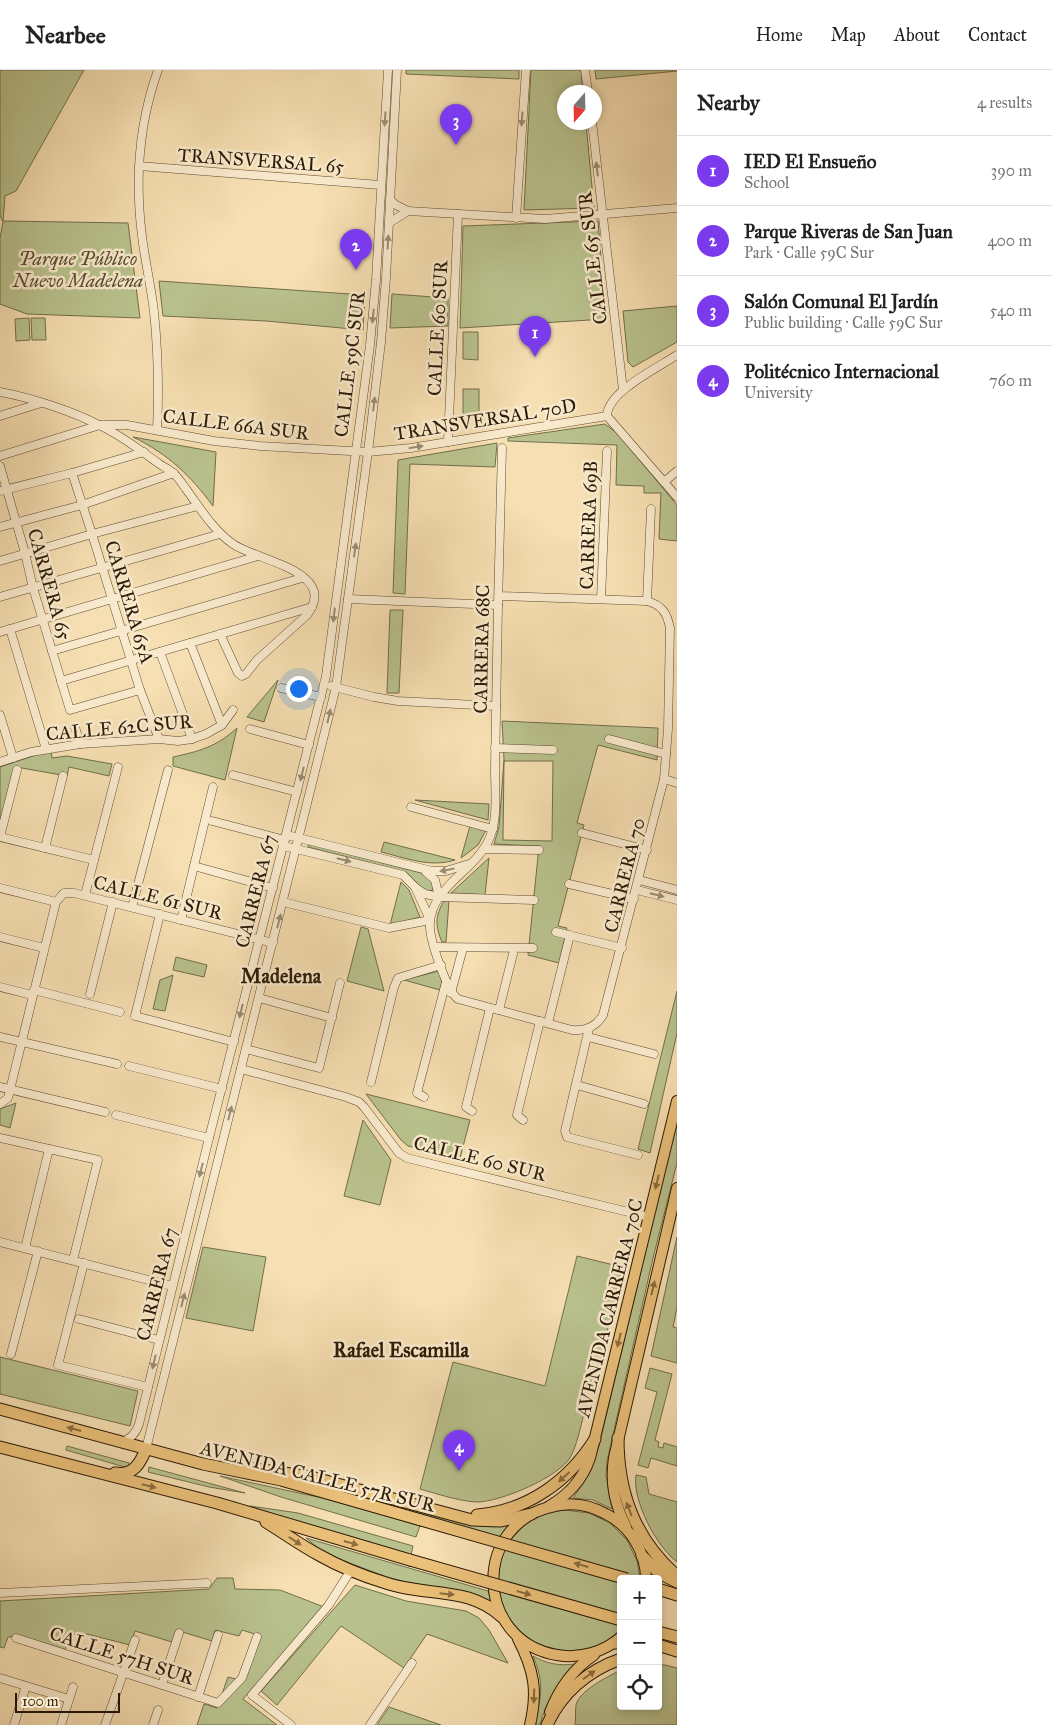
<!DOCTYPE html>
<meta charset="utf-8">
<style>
body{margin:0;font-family:"IM FELL Great Primer",serif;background:#f2f2f2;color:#222}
.controls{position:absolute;right:15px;bottom:15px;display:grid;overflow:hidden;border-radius:5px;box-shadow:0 2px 8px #0003}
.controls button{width:45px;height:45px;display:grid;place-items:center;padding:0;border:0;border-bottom:1px solid #e0e0e0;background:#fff;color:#222;font:25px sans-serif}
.compass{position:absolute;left:557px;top:15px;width:45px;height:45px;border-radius:50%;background:#fff;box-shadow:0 2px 8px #0003;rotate:200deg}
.scale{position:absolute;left:15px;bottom:12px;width:105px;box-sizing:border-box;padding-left:5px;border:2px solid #2b1a06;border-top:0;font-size:14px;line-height:18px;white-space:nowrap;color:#2b1a06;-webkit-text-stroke:4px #f9eacd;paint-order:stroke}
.you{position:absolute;left:298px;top:618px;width:18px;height:18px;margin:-12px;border:4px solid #fff;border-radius:50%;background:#1a73e8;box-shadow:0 0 0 8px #1a73e833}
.badge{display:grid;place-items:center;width:32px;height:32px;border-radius:50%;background:#7c3aed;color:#fff;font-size:16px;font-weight:700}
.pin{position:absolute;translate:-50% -41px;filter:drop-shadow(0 1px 2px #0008)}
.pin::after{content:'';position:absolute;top:26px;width:18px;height:15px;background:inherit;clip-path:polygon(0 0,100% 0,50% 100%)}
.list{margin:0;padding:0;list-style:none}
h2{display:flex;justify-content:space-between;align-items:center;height:65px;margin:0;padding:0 20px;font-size:21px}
h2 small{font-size:16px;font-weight:400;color:#767676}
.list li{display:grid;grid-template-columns:32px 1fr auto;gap:15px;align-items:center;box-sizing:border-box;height:70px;padding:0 20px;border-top:1px solid #e0e0e0}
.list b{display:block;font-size:19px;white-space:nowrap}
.list p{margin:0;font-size:16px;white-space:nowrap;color:#767676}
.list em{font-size:16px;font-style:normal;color:#767676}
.icon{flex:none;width:28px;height:28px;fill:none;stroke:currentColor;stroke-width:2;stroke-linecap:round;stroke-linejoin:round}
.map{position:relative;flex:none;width:677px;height:1655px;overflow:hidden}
header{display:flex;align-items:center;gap:30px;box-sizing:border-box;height:70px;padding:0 25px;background:#fff;border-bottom:1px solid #e0e0e0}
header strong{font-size:24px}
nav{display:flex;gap:28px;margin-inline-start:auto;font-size:18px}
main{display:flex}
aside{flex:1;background:#fff}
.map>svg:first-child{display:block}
.green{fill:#b9c28e;stroke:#726e4a;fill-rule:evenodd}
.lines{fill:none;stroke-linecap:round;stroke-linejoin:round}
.minor-casing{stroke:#5e4b31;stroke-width:9}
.major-casing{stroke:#2b1a06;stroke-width:12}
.highway-casing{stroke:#2b1a06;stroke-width:13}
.minor{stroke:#f9eacd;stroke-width:8}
.major{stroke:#ebc079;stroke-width:10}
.highway{stroke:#ebc079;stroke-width:11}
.highway-bridge-casing{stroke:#2b1a06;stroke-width:13;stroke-linecap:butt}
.highway-bridge{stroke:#ebc079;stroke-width:11}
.oneway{fill:#9c8c73}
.oneway2{fill:#8b6d40}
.labels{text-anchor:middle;stroke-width:5;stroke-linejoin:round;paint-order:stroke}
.street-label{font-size:19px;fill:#2b1a06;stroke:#f9eacd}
.park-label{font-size:19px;font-style:italic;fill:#564c2f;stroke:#f9eacd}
.neighbourhood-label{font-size:20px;font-weight:bold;fill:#2b1a06;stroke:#f9eacd}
</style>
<header>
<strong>Nearbee</strong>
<nav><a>Home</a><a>Map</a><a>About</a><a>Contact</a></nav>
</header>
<main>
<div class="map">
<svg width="677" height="1655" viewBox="0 0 677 1655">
<rect width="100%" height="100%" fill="#f6dfb2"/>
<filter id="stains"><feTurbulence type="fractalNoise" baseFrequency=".004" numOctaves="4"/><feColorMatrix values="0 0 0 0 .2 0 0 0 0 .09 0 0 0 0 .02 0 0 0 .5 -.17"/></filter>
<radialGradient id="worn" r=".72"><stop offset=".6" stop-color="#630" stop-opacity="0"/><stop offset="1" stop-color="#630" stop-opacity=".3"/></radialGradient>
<g class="green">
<polygon points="0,0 84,0 16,121 5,126 3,151 128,153 140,248 27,244 0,234 0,168 3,152 0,146"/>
<polygon points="406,0 519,0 519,9 406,4"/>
<polygon points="531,0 581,0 583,22 564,22 564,52 586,53 594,138 524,140"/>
<polygon points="595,0 677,0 677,1 596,9"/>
<polygon points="598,151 606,249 460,258 463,156"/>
<polygon points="159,211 365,225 363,260 266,251 163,246"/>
<polygon points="392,224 448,228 448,256 390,258"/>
<polygon points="677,236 677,272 633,297 628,292 623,241"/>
<polygon points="29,248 30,270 16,271 15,249"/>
<polygon points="31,248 45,248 46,270 32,270"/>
<polygon points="463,262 478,262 478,290 463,289"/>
<rect x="463" y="319" width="16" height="25"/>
<polygon points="605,354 617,363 677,435 677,471 659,469 661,423 644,423 644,416 616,415 617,375 508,371 508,368"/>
<path d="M133,367L216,382L213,436C190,405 168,384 133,367Z"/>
<polygon points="497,373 495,397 410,394 405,524 393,523 398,390"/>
<polygon points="390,540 403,540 399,623 387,623"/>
<polygon points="278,610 264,652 247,647"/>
<path d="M502,651L658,658L657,690L598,675L577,753L584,755L558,856L567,858L559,893L528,885L539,776L494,774L499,757L504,690ZM504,691H553L552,771L503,770Z"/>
<path d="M237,658L225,710L173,696V687C200,681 216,677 237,658Z"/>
<polygon points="51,680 52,688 67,686 112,694 109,706 69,697 67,706 16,697 0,762 0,697"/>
<polygon points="415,730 489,734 488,750"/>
<polygon points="470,756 486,760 478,775 461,788"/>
<path d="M384,772L455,790C430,798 406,788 381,782Z"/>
<polygon points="309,774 421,803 428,807 433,814 433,820 426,822 409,805 402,801 308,777"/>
<polygon points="489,788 485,825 451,823"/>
<polygon points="401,812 409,820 420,847 390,855"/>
<path d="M444,831H449L446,872H442C435,856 435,846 444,831Z"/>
<polygon points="361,857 368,859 384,921 347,911"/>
<polygon points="176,887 207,895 204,907 173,900"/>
<polygon points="439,901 442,912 440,920 404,910"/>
<polygon points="173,905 165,941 153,939 160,910"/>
<polygon points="677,921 677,963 650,1083 638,1079"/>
<polygon points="366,1024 470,1050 460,1088 408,1076 401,1070"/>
<polygon points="16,1033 10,1058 0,1055 0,1039"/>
<polygon points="677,1049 677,1093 653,1188 607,1391 606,1405 612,1439 593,1430 573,1428 589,1404 599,1376"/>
<polygon points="363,1050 391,1090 380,1135 344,1126"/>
<polygon points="677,1167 677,1237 673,1257 677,1258 677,1293 651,1286"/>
<polygon points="203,1177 266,1187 253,1261 186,1248"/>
<path d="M577,1186L622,1197L596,1310L581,1325L588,1327C583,1345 579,1370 571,1386C560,1407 500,1432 477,1432C458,1431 438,1424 420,1419L453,1292L545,1316Z"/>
<polygon points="0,1287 138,1321 130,1356 0,1324"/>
<polygon points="650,1298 672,1304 655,1370 659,1372 658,1377 663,1378 664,1373 677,1377 677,1396 651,1388 648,1398 638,1395 657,1322 645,1318"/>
<polygon points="67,1376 129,1393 128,1398 66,1380"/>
<polygon points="149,1397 245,1423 209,1417 148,1402"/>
<path d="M636,1405L646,1407L649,1424L677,1432V1492C657,1477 632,1431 636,1405Z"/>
<polygon points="220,1406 355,1435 420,1456 416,1467 281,1427"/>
<polygon points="391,1433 479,1456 494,1457 510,1453 500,1467 391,1436"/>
<polygon points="250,1436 298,1443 413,1476 411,1485 326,1461"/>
<path d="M565,1440L589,1443L610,1453L627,1470L637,1491L640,1509H621V1559C616,1563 611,1568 606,1572C597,1578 584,1581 574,1581C513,1584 473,1515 513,1467C521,1458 531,1449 543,1444C550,1442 558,1441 565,1440Z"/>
<polygon points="306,1468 488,1521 492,1534 392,1509 326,1484"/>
<polygon points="217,1508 233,1508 235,1519 280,1520 324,1537 243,1629 277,1655 197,1655 204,1634 217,1638 228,1607 243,1611 261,1566 242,1560 239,1566 215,1560 212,1571 176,1560 172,1572 135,1561 130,1575 87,1564 71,1564 65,1580 21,1566 8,1567 4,1578 0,1577 0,1531 209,1519"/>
<polygon points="355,1515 406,1531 466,1541 479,1548 489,1560 508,1593 427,1564 404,1598 341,1556 277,1635 261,1621"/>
<path d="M533,1586C547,1594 559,1596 575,1594C558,1613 546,1631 540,1655H534C541,1627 545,1614 533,1586Z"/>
<path d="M658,1595H665L677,1598V1655H575C576,1649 575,1641 576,1635C579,1621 607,1607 619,1601H621V1636H658Z"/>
<polygon points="389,1637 441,1655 377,1655"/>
</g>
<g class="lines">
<defs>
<g id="minor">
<polyline points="585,0 588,22"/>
<polyline points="592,52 623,320"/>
<polyline points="139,96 380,115"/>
<polyline points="390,130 396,135 408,141 545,149 677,138"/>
<polyline points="516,148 526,0"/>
<polyline points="389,153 408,141"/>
<path d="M0,322C32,328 72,341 101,356C122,366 140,380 158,393C163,397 170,399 174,404C179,408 182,414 186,419C200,438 213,460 233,474C255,490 340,501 307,545L257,590L246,604L242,606L238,603L220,564"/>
<polyline points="0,346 41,333"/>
<polyline points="607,346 677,427"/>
<path d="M607,346C607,322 659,297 677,285"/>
<path d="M157,360C159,321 158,281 154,242C151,216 145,191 142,166C135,111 139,53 158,0"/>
<polyline points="448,372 458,144"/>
<polyline points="0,386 100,355 127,355 214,371 260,376 368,382 411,378 607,346"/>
<polyline points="0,396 25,483 33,518 70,640 140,620"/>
<polyline points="72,403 92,464 140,620 159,669"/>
<polyline points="664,412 677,401"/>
<polyline points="0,421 72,403 144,382"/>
<polyline points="0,457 82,435 174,403"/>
<polyline points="0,491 92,464 198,436"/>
<path d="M499,526L647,531C662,535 667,543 670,558L668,659L664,709L603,945C596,957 586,961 572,960L458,929C447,921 428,867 430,852C433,815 478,799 490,767C498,747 495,720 495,699C496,644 497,590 498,535C499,483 501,430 502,378"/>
<polyline points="0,527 220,464"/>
<polyline points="348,529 498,535"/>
<polyline points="601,529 607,381"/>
<polyline points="647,531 651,439"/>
<polyline points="10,559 46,679"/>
<polyline points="0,562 258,486"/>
<polyline points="190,573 222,655"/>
<polyline points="52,581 302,508"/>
<polyline points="160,582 192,669"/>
<polyline points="61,611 312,537"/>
<polyline points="331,616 374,627 398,631 496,636"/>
<polyline points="281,618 321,627"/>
<polyline points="0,645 13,688"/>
<polyline points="75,657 80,674"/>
<polyline points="250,659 309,675"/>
<polyline points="609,669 666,684"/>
<polyline points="495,678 553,680"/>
<polyline points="0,692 31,682 80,674 159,669 178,671 192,669 206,664 222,655 233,640"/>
<polyline points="233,705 297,722"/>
<polyline points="664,709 677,713"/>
<polyline points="411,737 493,759"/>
<polyline points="212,751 285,770"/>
<polyline points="582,763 647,780"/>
<polyline points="287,765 432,801 446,801 469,794"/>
<polyline points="0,767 94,790"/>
<polyline points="0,767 17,700"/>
<polyline points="284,776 403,805 415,817 430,850"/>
<polyline points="45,778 63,706"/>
<polyline points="484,779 539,780"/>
<polyline points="194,796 273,818"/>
<polyline points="426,802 435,810 439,827"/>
<polyline points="639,810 677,820"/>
<polyline points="569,814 634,829"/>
<polyline points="0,818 56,832"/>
<polyline points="416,818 425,824 439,827 534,830"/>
<polyline points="637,820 677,830"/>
<polyline points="85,825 118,697"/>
<polyline points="283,832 389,858 430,850"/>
<polyline points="132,837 168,700"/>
<polyline points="160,844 135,946 234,972"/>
<polyline points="181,850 213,717"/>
<polyline points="556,862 622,878"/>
<polyline points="0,867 44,878"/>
<polyline points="435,877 533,878"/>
<polyline points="0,917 32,925"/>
<polyline points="34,920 120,942"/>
<polyline points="451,923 463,878"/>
<polyline points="90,924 113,832"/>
<polyline points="259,928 332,948"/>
<polyline points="499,940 513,884"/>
<polyline points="548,953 570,865"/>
<polyline points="589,958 565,1061 567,1067 638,1085"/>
<polyline points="0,967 117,994"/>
<polyline points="588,967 654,984"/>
<polyline points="246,979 319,998 340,913"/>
<polyline points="129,996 222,1019"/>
<polyline points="241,999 346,1027 359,1032 364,1037 399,1083 407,1088 649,1147"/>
<polyline points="371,1012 394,917 398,908 441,895"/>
<polyline points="577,1015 644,1034"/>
<polyline points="0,1017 105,1042"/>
<polyline points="424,1027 417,1023 446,912"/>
<polyline points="0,1034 8,1028 56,832 64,823 74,823 273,873"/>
<polyline points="472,1041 466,1037 490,938"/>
<polyline points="116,1045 209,1068"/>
<polyline points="523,1050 517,1045 540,951"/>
<polyline points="0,1068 98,1090 73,1190"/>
<polyline points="0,1172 172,1216"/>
<polyline points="25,1178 49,1079"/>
<polyline points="84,1193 58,1295 148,1317"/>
<polyline points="79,1249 159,1270"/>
<polyline points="11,1284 38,1181"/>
<path d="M122,1372C131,1369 136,1363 139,1354L209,1068L326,606L370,275L376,210L388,0"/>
<polyline points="146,1379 336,617 368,382 381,272 386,208 397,0"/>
<polyline points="0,1523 207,1513"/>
<polyline points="16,1568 218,1633 242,1608 257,1567"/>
<polyline points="0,1608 69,1629"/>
<polyline points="162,1615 179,1563"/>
<polyline points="198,1627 218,1565"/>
<polyline points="14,1655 26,1616"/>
<polyline points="61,1655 73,1617"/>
<polyline points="105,1655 135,1570"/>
<polyline points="153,1655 158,1640"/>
<polyline points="291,1655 252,1625 328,1536 351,1500"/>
<polyline points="370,1655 412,1593"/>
</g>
<g id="major">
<path d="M548,1437C568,1425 582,1411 590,1388L677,1031"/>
<path d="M626,1457C615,1434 610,1414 614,1388L677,1118"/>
<path d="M621,1567C604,1582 580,1589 557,1585C474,1571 471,1452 555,1436C572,1432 590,1435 606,1444C630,1456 646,1482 646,1509"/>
<path d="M518,1569C534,1600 538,1621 530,1655"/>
<path d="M550,1642C559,1619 573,1599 594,1585"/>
</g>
<g id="highway">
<polyline points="0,1339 203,1394 281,1410 421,1450"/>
<path d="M618,1368C618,1423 635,1469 677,1506"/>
<polyline points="0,1377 217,1433 410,1490"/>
<polyline points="250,1398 311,1407 472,1450 501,1451 531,1444"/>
<path d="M115,1403C133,1406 140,1394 146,1379"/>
<path d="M477,1445C527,1441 569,1411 595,1369"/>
<path d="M266,1452C284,1463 300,1475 319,1485C340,1497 363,1506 386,1513C427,1527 469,1516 502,1547"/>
<polyline points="642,1486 659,1503 677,1512"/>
<polyline points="658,1519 677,1525"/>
<polyline points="658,1562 677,1567"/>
<polyline points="614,1573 621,1573"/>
<polyline points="658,1575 677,1581"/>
<path d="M547,1655C561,1624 588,1600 621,1589"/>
</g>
</defs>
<use href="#minor" class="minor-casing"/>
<use href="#major" class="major-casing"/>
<use href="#highway" class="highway-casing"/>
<use href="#minor" class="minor"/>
<use href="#major" class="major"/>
<use href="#highway" class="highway"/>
<defs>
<g id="highway-bridge">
<polyline points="421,1450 627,1509"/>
<polyline points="410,1490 621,1550"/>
</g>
</defs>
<use href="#highway-bridge" class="highway-bridge-casing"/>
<use href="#highway-bridge" class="highway-bridge"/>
</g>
<defs><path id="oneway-solid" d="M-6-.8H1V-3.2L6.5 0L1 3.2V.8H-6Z" transform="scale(1.25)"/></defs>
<g class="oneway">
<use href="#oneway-solid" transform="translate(385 49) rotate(94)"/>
<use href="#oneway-solid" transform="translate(522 49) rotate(94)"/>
<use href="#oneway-solid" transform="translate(597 99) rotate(-97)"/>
<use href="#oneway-solid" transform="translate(388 172) rotate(-87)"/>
<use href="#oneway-solid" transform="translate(373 246) rotate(96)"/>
<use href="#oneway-solid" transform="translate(374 334) rotate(-83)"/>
<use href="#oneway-solid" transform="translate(416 377) rotate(-9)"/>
<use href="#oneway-solid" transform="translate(355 480) rotate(-82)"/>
<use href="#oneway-solid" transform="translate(334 545) rotate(97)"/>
<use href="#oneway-solid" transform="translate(329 646) rotate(-77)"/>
<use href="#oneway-solid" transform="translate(302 704) rotate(104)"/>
<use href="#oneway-solid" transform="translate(344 790) rotate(14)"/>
<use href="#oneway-solid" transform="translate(447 800) rotate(169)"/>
<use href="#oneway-solid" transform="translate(657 825) rotate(14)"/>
<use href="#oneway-solid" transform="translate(279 851) rotate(-76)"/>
<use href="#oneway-solid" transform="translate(241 941) rotate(104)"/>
<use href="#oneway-solid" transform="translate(230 1043) rotate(-76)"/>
<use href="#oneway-solid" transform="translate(201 1100) rotate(104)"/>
<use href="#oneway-solid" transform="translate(183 1230) rotate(-76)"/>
<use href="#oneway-solid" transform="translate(154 1292) rotate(103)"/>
</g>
<g class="oneway2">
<use href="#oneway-solid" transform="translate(657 1112) rotate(104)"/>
<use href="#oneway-solid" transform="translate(653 1218) rotate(-77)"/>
<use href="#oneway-solid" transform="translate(619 1270) rotate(104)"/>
<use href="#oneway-solid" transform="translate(74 1359) rotate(-165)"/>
<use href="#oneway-solid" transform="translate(564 1407) rotate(138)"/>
<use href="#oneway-solid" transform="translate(149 1416) rotate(14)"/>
<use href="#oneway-solid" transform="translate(629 1439) rotate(-111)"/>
<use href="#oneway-solid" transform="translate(295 1471) rotate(33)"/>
<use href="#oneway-solid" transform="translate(351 1473) rotate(16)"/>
<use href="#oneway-solid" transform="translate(581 1495) rotate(-164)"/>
<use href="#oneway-solid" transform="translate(524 1523) rotate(16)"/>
<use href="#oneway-solid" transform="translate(447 1524) rotate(6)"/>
<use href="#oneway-solid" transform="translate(589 1605) rotate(-35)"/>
<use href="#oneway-solid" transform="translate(534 1626) rotate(92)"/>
</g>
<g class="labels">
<g class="street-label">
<text transform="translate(261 90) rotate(4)" y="7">TRANSVERSAL 65</text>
<text transform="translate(592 188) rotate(-97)" y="7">CALLE 65 SUR</text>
<text transform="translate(437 258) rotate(-87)" y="7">CALLE 60 SUR</text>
<text transform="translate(349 294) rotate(-83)" y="7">CALLE 59C SUR</text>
<text transform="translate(485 349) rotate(-9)" y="7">TRANSVERSAL 70D</text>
<text transform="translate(236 354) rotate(7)" y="7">CALLE 66A SUR</text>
<text transform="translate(588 455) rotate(-88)" y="7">CARRERA 69B</text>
<text transform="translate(50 514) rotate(74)" y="7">CARRERA 65</text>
<text transform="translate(130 532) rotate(73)" y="7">CARRERA 65A</text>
<text transform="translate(481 579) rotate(-89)" y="7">CARRERA 68C</text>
<text transform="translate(119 657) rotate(-5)" y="7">CALLE 62C SUR</text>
<text transform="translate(624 805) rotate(-76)" y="7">CARRERA 70</text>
<text transform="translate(255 821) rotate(-76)" y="7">CARRERA 67</text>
<text transform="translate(158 827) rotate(14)" y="7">CALLE 61 SUR</text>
<text transform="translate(480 1088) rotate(14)" y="7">CALLE 60 SUR</text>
<text transform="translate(156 1214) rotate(-76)" y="7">CARRERA 67</text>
<text transform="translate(609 1238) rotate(-76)" y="7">AVENIDA CARRERA 70C</text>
<text transform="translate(318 1406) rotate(14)" y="7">AVENIDA CALLE 57R SUR</text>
<text transform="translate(122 1585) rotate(18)" y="7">CALLE 57H SUR</text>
</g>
<g class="park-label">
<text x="78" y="195">Parque Público<tspan x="78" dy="22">Nuevo Madelena</tspan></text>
</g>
<g class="neighbourhood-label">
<text x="281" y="913">Madelena</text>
<text x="401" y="1287">Rafael Escamilla</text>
</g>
</g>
<rect width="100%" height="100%" filter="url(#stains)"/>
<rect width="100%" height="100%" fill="url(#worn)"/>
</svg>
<div class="controls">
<button>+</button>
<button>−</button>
<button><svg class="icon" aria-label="locate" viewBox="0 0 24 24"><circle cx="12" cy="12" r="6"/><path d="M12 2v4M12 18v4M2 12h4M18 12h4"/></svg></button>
</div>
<svg class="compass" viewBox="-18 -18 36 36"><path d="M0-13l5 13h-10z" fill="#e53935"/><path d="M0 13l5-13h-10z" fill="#767676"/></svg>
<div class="scale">100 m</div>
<div class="you"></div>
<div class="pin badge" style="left:535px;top:287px">1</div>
<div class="pin badge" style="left:356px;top:200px">2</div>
<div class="pin badge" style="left:456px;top:75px">3</div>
<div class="pin badge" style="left:459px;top:1401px">4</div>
</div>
<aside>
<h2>Nearby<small>4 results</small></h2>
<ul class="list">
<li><span class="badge">1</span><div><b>IED El Ensueño</b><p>School</p></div><em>390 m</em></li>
<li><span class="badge">2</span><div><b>Parque Riveras de San Juan</b><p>Park · Calle 59C Sur</p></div><em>400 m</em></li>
<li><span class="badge">3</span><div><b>Salón Comunal El Jardín</b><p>Public building · Calle 59C Sur</p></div><em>540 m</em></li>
<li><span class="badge">4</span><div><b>Politécnico Internacional</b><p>University</p></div><em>760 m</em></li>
</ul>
</aside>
</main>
